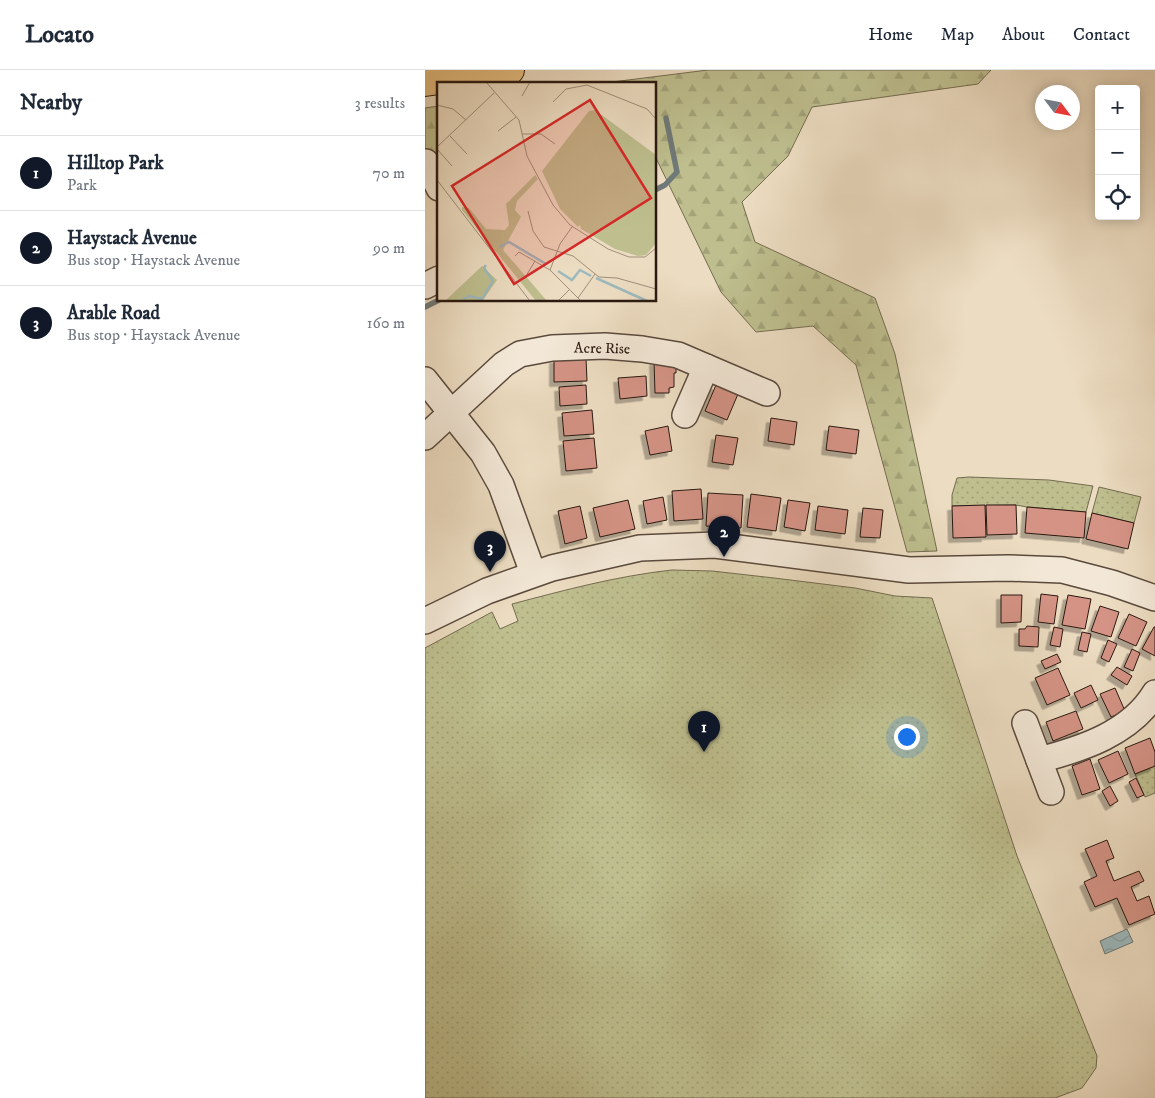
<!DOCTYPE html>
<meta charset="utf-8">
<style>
body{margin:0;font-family:"IM FELL DW Pica",serif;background:#f2f2f3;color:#1f2937}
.controls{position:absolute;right:15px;top:15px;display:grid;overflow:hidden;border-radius:5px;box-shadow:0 2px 12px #0003}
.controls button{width:45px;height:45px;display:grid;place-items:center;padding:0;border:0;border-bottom:1px solid #e0e1e3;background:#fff;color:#1f2937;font:25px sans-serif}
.compass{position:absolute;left:610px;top:15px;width:45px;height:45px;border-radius:50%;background:#fff;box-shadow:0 2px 12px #0003;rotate:122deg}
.you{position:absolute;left:481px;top:666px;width:18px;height:18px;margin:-12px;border:4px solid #fff;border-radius:50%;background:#1a73e8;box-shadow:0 0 0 8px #1a73e833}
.badge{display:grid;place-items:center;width:32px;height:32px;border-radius:50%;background:#111827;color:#fff;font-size:16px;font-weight:700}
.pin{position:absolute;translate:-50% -41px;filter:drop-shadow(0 1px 2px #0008)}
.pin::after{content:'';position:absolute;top:26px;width:18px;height:15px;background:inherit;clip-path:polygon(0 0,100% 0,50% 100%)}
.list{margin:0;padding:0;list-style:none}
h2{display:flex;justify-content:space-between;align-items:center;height:65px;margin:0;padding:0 20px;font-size:21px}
h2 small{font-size:16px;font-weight:400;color:#747a83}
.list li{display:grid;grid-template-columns:32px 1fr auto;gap:15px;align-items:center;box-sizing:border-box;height:75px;padding:0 20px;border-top:1px solid #e0e1e3}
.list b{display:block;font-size:19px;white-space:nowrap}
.list p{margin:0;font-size:16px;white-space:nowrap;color:#747a83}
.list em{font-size:16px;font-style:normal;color:#747a83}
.icon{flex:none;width:28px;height:28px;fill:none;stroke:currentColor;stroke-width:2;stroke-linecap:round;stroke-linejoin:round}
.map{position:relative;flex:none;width:730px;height:1028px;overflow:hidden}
header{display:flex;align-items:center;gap:30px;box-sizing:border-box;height:70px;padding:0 25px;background:#fff;border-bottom:1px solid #e0e1e3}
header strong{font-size:24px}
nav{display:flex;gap:28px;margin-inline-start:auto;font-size:18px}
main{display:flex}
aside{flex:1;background:#fff}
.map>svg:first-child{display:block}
.forest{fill:url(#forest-firs);stroke:#746c50}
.park{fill:url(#park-dots);stroke:#746c50}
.water{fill:url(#water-waves);stroke:#6f7978}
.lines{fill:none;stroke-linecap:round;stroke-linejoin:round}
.stream{stroke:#6f7978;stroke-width:5.5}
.building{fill:#d49385;stroke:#2a1911;filter:url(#shadow)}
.minor-casing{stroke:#5a4a3d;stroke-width:28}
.highway-casing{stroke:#2a1911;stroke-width:30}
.minor{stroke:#f3e8d7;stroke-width:25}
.highway{stroke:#e6be80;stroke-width:28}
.labels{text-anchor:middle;stroke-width:4;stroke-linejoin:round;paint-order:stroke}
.street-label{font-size:15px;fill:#2a1911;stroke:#f3e8d7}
.inset-river{fill:none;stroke:#9db9bd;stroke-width:2.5}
.inset-road{fill:none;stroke:#9e8e7b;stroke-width:1}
.view{fill:#d62828;fill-opacity:0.15;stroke:#d62828;stroke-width:2.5}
.inset-edge{fill:none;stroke:#2a1911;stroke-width:2.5}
</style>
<header>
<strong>Locato</strong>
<nav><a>Home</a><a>Map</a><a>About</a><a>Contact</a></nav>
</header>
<main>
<aside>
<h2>Nearby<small>3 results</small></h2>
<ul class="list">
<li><span class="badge">1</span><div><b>Hilltop Park</b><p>Park</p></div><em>70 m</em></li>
<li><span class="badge">2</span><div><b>Haystack Avenue</b><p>Bus stop · Haystack Avenue</p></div><em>90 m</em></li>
<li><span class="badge">3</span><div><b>Arable Road</b><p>Bus stop · Haystack Avenue</p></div><em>160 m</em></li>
</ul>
</aside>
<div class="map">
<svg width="730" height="1028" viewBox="0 0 730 1028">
<defs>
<pattern id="forest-firs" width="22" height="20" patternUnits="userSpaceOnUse" patternTransform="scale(1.25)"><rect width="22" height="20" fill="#bebe8e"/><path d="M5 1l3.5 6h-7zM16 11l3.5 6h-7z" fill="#a3a379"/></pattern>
<pattern id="park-dots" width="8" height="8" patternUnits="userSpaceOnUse" patternTransform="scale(1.25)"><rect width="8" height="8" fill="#bebe8e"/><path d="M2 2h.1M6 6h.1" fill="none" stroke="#a3a379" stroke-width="1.8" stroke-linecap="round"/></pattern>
<pattern id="water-waves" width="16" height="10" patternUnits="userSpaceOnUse" patternTransform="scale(1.25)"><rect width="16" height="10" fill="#9db9bd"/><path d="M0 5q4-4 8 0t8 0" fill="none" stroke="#879ea1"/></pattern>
<filter id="shadow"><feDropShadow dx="-4.5" dy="4.5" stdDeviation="0" flood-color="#0004"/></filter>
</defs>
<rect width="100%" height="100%" fill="#ecdcc1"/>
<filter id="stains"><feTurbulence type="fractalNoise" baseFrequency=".004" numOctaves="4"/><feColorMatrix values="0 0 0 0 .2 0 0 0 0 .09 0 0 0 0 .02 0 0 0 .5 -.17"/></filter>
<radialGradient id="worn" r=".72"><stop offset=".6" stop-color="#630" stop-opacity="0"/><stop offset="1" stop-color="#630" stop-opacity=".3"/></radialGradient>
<g class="forest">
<polygon points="283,0 566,0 553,14 387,37 363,86 317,132 330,172 450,228 470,284 512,481 482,482 431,295 388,256 331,262 296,222 230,86 230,14 171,14"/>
<polygon points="14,36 14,84 0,86 0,38"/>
</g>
<g class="park">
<polygon points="544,407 624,410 668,416 661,442 602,437 591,435 527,436 527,425 532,408"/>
<polygon points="674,417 716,427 709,453 667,443"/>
<path d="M247,500L287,501L349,508L430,518L470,526L507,528L592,786L672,986L671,998L657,1018L630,1028H0V578L67,542L75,559L93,551L87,534C140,520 192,506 247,500Z"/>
<polygon points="730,696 730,723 720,727 710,704"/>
</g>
<polygon class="water" points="702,859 708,872 680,884 675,871"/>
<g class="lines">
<g class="stream">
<polyline points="230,120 240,115 252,102 241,48"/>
<polyline points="0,237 14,230"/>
</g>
</g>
<g class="building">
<polygon points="161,288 162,311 129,312 129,289"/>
<polygon points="251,290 251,303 249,303 249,317 244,318 244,323 230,323 229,291"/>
<polygon points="221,306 222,326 195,329 193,308"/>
<polygon points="161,315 162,334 135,336 134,317"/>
<polygon points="291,315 313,324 302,350 280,341"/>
<polygon points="167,340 169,364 139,366 137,343"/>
<polygon points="346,348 372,352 369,375 343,371"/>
<polygon points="243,356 247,381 225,385 220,361"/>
<polygon points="404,356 434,360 431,384 401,380"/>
<polygon points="291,365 313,368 308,395 287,392"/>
<polygon points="169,368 172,398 141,401 138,371"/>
<polygon points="276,419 278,449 249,451 247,421"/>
<polygon points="283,423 318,425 316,458 281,456"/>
<polygon points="326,424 356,428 351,461 322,457"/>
<polygon points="238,427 242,450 222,454 218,431"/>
<polygon points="203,430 210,459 175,467 168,438"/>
<polygon points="363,430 385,433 380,461 359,457"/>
<polygon points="560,435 561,467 528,468 527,436"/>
<polygon points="561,435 591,435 592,464 562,465"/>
<polygon points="155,436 162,468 140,474 133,441"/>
<polygon points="393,436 423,440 420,464 390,460"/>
<polygon points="602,437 661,442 659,468 600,463"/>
<polygon points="438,438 458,440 455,468 435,467"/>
<polygon points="667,443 709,453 703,479 661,469"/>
<polygon points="616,524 633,526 629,554 613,552"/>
<polygon points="576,525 597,525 596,552 576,553"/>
<polygon points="643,525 666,529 660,559 637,555"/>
<polygon points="675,536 694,542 686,567 666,561"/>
<polygon points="704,544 722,552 711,576 693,568"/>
<polygon points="602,556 614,557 613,577 594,576 594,559 600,559"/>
<polygon points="629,557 638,559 635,577 625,575"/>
<polygon points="729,557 730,557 730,586 717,579"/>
<polygon points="657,562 666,564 662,582 653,580"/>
<polygon points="683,570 692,574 684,592 676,588"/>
<polygon points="707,579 715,583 708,601 699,597"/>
<polygon points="632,584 636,592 620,599 616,591"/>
<polygon points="692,597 707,606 702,615 686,605"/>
<polygon points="633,598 645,625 622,635 610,608"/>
<polygon points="666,615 673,630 656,638 649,623"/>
<polygon points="690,618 700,641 686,647 675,624"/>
<polygon points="651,641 658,659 628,671 621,652"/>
<polygon points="725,668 730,682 730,696 710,704 700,678"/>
<polygon points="693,681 703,704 684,713 673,690"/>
<polygon points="665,689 675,719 657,725 647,696"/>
<polygon points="711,708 719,725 712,728 704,712"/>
<polygon points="685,716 693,731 685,736 677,721"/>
<polygon points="682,770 689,788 681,791 689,811 714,801 719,811 706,817 712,831 724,826 730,844 704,855 692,828 670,837 659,812 672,806 660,779"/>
</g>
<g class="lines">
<defs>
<g id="minor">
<polyline points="1,92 14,118"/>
<polyline points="0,216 14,209"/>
<polyline points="0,310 58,383 76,415 108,503"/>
<polyline points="260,345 281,297"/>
<polyline points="0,367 79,294 95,284 127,278 180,276 217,279 253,285 342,323"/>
<polyline points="0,551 62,521 127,498 215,478 290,475 484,500 583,498 637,500 687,513 730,528"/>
<polyline points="600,653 626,722"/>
<path d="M614,690C657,679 706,663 730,623"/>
</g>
<polyline id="highway" points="0,12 85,0"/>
</defs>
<use href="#minor" class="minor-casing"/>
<use href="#highway" class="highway-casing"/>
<use href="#minor" class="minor"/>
<use href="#highway" class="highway"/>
</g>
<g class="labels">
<g class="street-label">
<text transform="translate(177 278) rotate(1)" y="5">Acre Rise</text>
</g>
</g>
<g transform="translate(12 12)">
<rect width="219" height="219" fill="#ecdcc1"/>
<path d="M98,93L101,97L80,119L78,128L84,135L66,168L110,219H99L25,128V125L32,126L49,147L68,148L72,143L69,122ZM45,184L60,198L46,218L8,219Z" fill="#bebe8e"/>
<path d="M158,28L219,73V161L209,173L201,174L178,167L144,147L143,143L141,145L123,127L105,89L152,29Z" fill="#bebe8e"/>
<path class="inset-river" d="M63,165L72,160L109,182M121,189L135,198L143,188L154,194M159,196L210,219M24,219L32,214L45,217L56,199L47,186L49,183"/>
<path class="inset-road" d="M49,0L82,38L90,74L116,123L133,143L171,167L192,175H208L219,166M85,14L93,0M116,20L129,7L150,3L210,27L219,37M0,23L16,27L29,38M61,49L79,35M85,52H104L118,62M13,54L30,72M0,65L57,11M0,67L15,84M0,98L93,219M91,129L96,149L107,165L136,174L162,195L180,196L219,207M78,174L82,170L113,188L144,219M113,188L123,162L135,145M89,194L98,179M141,216L158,192M121,219L133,207"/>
<path class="view" d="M153,18L214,116L77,202L15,104Z"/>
<rect width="219" height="219" class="inset-edge"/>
</g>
<rect width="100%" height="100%" filter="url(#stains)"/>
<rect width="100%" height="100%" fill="url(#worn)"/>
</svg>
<div class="controls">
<button>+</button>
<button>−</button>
<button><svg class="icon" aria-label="locate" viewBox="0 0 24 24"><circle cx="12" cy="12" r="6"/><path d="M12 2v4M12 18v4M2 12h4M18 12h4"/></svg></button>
</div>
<svg class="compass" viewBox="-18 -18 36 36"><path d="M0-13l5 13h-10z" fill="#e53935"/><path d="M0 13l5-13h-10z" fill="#747a83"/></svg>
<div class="you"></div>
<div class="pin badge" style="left:279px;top:682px">1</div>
<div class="pin badge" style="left:299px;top:487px">2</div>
<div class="pin badge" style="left:65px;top:502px">3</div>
</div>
</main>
